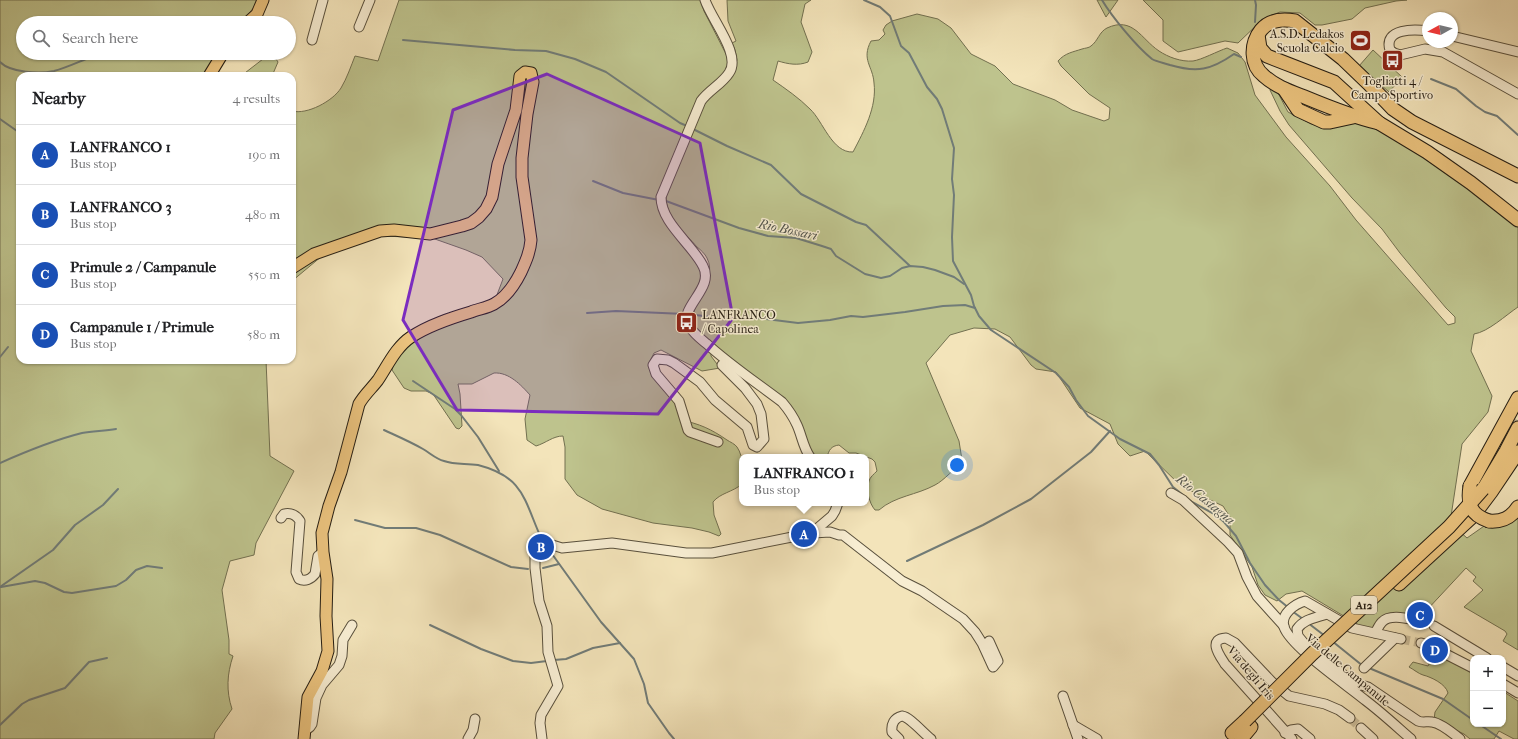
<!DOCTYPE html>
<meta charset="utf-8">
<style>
body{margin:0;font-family:"IM FELL French Canon",serif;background:#f2f2f2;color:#202124}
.controls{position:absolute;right:12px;bottom:12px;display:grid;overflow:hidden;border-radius:8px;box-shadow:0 1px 3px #0004}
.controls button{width:36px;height:36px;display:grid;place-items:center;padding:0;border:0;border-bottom:1px solid #e0e0e0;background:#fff;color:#202124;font:20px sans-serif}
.compass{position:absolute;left:1422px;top:12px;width:36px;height:36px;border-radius:50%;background:#fff;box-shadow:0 1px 3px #0004;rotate:262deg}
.you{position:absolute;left:957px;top:465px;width:14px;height:14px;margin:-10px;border:3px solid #fff;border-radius:50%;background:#1a73e8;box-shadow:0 0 0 6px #1a73e833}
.badge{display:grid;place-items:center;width:26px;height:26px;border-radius:50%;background:#db2777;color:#fff;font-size:13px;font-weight:700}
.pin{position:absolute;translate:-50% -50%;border:2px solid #fff;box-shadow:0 1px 4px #0006}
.popup{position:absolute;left:739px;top:454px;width:130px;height:52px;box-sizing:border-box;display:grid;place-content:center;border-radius:8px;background:#fff;filter:drop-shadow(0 1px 3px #0005);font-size:13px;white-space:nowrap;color:#757577}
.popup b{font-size:15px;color:#202124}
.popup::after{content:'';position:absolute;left:50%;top:100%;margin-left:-8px;border:8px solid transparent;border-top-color:#fff}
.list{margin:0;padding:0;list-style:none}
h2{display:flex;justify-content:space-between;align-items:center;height:52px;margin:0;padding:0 16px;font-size:17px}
h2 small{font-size:13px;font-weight:400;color:#757577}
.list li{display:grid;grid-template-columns:26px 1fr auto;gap:12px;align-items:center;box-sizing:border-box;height:60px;padding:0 16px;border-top:1px solid #e0e0e0}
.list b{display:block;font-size:15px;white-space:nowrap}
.list p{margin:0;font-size:13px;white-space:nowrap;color:#757577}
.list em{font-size:13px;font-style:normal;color:#757577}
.icon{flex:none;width:22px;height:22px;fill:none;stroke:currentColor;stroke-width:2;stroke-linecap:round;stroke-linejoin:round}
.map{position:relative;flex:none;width:1518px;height:739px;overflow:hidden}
.search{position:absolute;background:#fff;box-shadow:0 1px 3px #0004;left:16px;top:16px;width:280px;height:44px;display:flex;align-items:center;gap:10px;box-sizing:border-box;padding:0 14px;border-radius:22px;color:#757577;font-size:15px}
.panel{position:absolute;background:#fff;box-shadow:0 1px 3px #0004;left:16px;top:72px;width:280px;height:292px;border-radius:12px}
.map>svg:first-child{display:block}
.green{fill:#bec38d;stroke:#727050}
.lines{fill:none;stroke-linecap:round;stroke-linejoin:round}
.stream{stroke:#717c78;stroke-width:2}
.minor-tunnel{stroke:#cabc99;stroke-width:9;stroke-dasharray:9 4.5;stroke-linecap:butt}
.highway-tunnel{stroke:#cabc99;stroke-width:13;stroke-dasharray:13 6;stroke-linecap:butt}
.minor-casing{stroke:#59503d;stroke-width:11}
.major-casing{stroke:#261e13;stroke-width:13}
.highway-casing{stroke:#261e13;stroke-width:15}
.minor{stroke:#f7edd2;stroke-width:9}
.major{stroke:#eac27d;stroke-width:11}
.highway{stroke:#eac27d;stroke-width:13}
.highway-bridge-casing{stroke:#261e13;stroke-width:15;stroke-linecap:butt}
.highway-bridge{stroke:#eac27d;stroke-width:13}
.marked{fill:#7b2cbf;fill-opacity:0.2;stroke:#7b2cbf;stroke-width:3;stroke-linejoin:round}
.labels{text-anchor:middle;stroke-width:3;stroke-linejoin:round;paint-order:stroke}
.shield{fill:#f7edd2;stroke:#655c4c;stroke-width:1}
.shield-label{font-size:11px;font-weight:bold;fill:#261e13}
.poi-label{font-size:12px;fill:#261e13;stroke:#f7edd2;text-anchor:end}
.street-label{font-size:12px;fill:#261e13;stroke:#f7edd2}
.water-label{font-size:13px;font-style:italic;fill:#52554e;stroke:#f7edd2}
</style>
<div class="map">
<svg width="1518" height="739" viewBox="0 0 1518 739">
<rect width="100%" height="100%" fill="#f3e4ba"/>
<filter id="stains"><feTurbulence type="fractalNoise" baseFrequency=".005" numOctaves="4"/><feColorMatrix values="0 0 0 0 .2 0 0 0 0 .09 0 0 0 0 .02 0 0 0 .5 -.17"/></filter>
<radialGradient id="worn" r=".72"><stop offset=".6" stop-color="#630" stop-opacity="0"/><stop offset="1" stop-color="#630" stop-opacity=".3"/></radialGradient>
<g class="green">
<path d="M0,0H260L241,23H23V53H218L205,76H20V360H266L270,456L294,471L256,543L254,555L230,561L222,590L229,640V654L233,656C227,674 226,691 232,709L215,733L214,739H0Z"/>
<path d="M399,0H701L704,11L727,56L729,65L724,75L702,93L683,132L657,197L702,270L703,281L683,316L711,350V356L720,368L702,371L661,350L654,353L649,363L653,374L674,394L681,420C700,424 711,429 727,440C730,442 735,444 737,447C744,457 743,473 742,484C733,492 720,493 713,502L714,515L721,534L719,536L709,532L692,528L653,523L602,509L577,495L565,479V447L563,436C553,436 546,443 536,446L527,440L525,419L530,395C521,385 509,372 494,373L472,384H458L460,394L462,426L459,429L456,428L433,394L426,391H411L404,388L392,370C393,367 393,363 394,361C406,337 470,312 495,300L503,279L482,257L466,250L432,238L382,236L322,256L292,281V111C307,115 333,101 341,88C347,78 351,66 355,56L378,61Z"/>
<path d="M727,0H811L805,4L801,22L812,52L808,62C798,66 788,64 778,61L773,80C786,89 799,98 810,109C823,121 832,153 853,152C864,131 877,107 874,83C873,66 861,60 871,41L879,40L885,34L883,30L886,25L892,21L917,14L938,19L951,28L971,54L995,66L1013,84L1055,100L1072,110L1104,121L1109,119L1110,108L1089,94L1061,66L1058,61C1065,53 1073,52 1082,49C1085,48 1089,48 1091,46C1098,41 1099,32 1107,28C1133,16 1141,39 1159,51C1168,57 1181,62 1193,61C1201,60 1218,51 1227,48L1238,53L1245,62L1255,95L1286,137L1330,186L1356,220L1448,325L1455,323V317L1446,308L1400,253L1382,229L1352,198L1289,125L1280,111L1270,90L1272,86L1277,91L1288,112L1311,124L1326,128L1356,121L1377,129L1405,145L1450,175L1518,226V307C1506,315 1488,332 1474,334L1471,351L1492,396L1488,412L1462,444L1450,523L1467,538L1487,524L1518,514V650L1503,641L1507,634L1505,631L1464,607L1483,590L1473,581L1476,577L1466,568L1425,612L1410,617L1395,615L1373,630H1367L1302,591L1286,594L1277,601L1265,595L1258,585L1252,567L1230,535V517L1223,506L1181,486L1145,451L1130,456L1118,444L1110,424L1080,408L1056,372L1036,369L1031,365L1010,337L995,329L974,328L950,335L926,363L959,441L962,460C957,467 943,481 935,485C917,495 895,496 879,510H875C869,503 866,490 869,481C870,477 874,474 877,471L875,462L872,459L856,453H849L839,445C831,446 829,450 827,457H814C802,438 803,417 786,400C779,393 769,388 761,382C746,372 733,359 718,348C710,341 699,335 695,325C686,304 719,282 707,258C705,254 701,250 697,247C685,233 665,216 666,196L703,104L733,71L737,60L735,50L732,43L736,41L728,21Z"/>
<polygon points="1097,0 1118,0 1106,17"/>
<polygon points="1143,0 1407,0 1396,1 1365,8 1352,19 1322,25 1315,25 1300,13 1280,12 1263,19 1238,43 1225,41 1178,52 1163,41 1163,20"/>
<polygon points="1373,50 1402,77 1389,92 1359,66"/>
<polygon points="263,59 276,59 278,62 272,76 241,76"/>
<path d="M1435,653L1473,671V724H1503V687L1504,692L1518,701V739H1514L1499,731L1494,739H1470L1464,734L1434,720L1435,712L1448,693C1446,684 1431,677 1423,675C1419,674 1413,669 1409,667L1413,662L1428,666Z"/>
</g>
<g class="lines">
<g class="stream">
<polyline points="864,0 880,7 890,16 901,46 909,53 927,87 937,99 942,109 954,148 952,179 954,195 952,237 953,261 971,295 974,306 979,316 991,330 1056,373 1069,387 1076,400 1088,416 1120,439 1150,454 1159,465 1173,487 1192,502 1216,515 1224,522 1236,536 1250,563 1265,585 1279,600 1289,608"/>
<path d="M1102,0C1112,17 1137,47 1152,59C1157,62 1165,63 1170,65C1197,73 1211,70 1234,54L1241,57"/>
<polyline points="1255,0 1256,5 1255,22"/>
<polyline points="403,40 515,50 546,51 575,59 606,72 680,123 687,126"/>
<path d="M0,62C11,73 40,74 54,71C65,68 76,63 86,59"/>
<polyline points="1431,79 1456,89 1476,106 1485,112 1497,116 1518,135"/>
<polyline points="0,119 17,131 20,137"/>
<polyline points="693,129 727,146 771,165 801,194 856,222 866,225 910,266"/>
<polyline points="593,181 623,193 659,200"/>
<polyline points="666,201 739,228 768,236 796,238 822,246 831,249 836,256 865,274 881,278 890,276 902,268 910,266 923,267 935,270 954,277 964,284"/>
<polyline points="587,313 616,311 685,314"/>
<polyline points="695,315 731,319 758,318 798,323 830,320 851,316 863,317 905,312 943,306 965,305 975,308"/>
<polyline points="0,357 8,347"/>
<polyline points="413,381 455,409 461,415 478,437 499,471"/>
<path d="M384,430C397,436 411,442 423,449C430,453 436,459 444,461C455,465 466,463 478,465C525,477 524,501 542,540"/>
<path d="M0,463C27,451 54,440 82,433C94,431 105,431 116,429"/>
<polyline points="355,520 385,528 416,528 440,535 511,567 528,569"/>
<polyline points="547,547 601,622 634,659 644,684 648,703 669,733 674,739"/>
<polyline points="907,561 983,525 1031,499 1091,452 1110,431"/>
<polyline points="543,568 559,564"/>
<polyline points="0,587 53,550 75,525 103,505 118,489"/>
<polyline points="1,587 35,581 45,583 64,592 72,593 116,586 126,580 136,570 147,566 162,568"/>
<polyline points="1292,611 1303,619"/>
<polyline points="1308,623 1325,636"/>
<polyline points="430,625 481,649 513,661 531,663 547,661"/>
<polyline points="1332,641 1363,666"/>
<polyline points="554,660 566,659 593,648 620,643"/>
<polyline points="1369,668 1443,699 1473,720"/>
<polyline points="1479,724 1501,739"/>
<polyline points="0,725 22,704 29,700 65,688 89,662 107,658"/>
</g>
<g class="minor-tunnel">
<polyline points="1420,621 1434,626"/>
<polyline points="1401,639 1421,643"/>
<polyline points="1350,718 1361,728"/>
</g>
<polyline class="highway-tunnel" points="1508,430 1516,411"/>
<defs>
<g id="minor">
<path d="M705,0C711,19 742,55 729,73C722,84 709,90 701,101L661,197C661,223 692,244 703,266C712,283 694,297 688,312C686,317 688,323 690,327C694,334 701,339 707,344C730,365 757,383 782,402C788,409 793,416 797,425C802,436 803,447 810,457"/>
<polyline points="359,27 370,0"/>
<path d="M1428,31C1415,29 1383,28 1390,50L1394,53L1400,55L1425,49L1443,52L1518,94"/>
<polyline points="1452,36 1518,52"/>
<polyline points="312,40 323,0"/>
<polyline points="718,442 690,432 688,430 679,401 656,374 653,365 657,359 668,360 674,363 700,382 715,400 747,427 753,445 757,447 764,439 761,414 757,404 745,388 722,365"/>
<polyline points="1171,493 1183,500 1228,542 1238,553 1247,577 1257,596 1284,626"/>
<path d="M281,518L284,514C291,512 297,516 300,521L296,572L299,579C305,582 311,579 315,574L318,556L323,552"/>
<polyline points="813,533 830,532 839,535 843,535 902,581 922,591 963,619 975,632 982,643 993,667 998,661 989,641"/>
<path d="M1327,614C1315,618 1304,619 1297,629L1298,636L1303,642L1354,683L1368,687L1418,721C1423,723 1427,721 1432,722C1440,723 1454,734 1460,739"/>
<polyline points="1434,626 1487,658"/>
<path d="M1375,633C1377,630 1379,625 1382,622C1390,613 1409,619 1420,621"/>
<path d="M1401,639L1352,628L1305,601C1295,604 1280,614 1284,627C1291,647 1347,685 1365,700C1381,712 1396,726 1411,739"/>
<polyline points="1421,643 1430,646 1473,668"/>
<polyline points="1503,667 1518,676"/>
<polyline points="1364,668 1395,638"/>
<polyline points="1503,684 1518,693"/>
<polyline points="1063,696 1078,739"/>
<polyline points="1073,725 1097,739"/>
<polyline points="1361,728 1373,739"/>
<polyline points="306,730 310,727 312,724 316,698 322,685 339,665 342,656 343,640 352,625"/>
<polyline points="1285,733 1291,730 1298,729 1310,739"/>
<polyline points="468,739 473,730 475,719"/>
<polyline points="542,739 540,723 541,715 558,686 548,652 547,626 539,601 535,568 535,556 538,545 541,543 546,543 562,548 612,543 686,553 712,553 812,533 832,516 835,511 838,503"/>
<path d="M899,739L892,732C891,724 894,718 902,716C910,717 923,733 931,739"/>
<path d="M1292,739L1225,664C1220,656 1207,639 1226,638L1235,643L1272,682L1289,696L1325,704L1339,710L1350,718"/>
</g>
<g id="major">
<polyline points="247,23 257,14 263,0"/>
<polyline points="209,76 223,53"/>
<path d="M292,268L314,254L380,231L394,230L430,234L462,226L471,223L479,217L486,209L492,197L498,164L516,110L520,76L525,72L531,73L533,82L527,114L522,158V177L531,240C530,252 526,261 521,272C515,284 507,297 494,304C487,308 478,309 471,312C451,318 429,325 411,337C396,347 388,365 378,380C372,388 364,395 359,404L341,472L329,506L322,533L323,552L327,579L326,616L328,651L322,671L308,697L304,739"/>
</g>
<g id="highway">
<polyline points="1258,35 1260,48 1267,56 1334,82 1379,123 1427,152 1471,183 1518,220"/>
<polyline points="1284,89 1298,110 1324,122 1330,122 1353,117"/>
<path d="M1379,123C1354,117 1331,108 1307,98C1292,92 1276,87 1264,76C1250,65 1250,44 1261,30C1269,20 1283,19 1295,21L1343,59L1369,84L1393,109L1412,122L1518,176"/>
<polyline points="1470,486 1518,398"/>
<polyline points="1484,488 1506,451 1518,428"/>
<path d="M1489,521C1502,522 1511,518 1518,507"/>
<polyline points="1399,584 1473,516 1491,492 1518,452"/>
<polyline points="1232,733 1245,721"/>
<polyline points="1241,739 1251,727"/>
</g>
</defs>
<use href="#minor" class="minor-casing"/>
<use href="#major" class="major-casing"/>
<use href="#highway" class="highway-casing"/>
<use href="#minor" class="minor"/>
<use href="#major" class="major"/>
<use href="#highway" class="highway"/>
<defs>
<g id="highway-bridge">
<path d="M1470,486C1467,505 1471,515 1489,521"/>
<polyline points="1245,721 1312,654 1449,527 1483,489"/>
</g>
</defs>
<use href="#highway-bridge" class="highway-bridge-casing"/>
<use href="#highway-bridge" class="highway-bridge"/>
</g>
<path class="marked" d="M547,74L700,143L733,318L658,414L457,410L403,320L453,110Z"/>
<defs>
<symbol id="stadium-square" viewBox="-11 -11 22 22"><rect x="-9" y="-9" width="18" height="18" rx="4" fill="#8f2418" stroke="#f7edd2"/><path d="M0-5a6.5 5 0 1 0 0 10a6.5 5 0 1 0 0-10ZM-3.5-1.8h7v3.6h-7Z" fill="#fff"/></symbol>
<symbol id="bus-square" viewBox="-11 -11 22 22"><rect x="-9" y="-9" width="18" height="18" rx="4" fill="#8f2418" stroke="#f7edd2"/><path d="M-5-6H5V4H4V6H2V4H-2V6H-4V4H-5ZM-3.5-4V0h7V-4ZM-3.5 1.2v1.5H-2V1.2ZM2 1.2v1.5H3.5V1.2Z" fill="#fff"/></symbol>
</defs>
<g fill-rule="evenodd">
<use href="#stadium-square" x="1348" y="28" width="25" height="25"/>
<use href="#bus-square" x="1380" y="48" width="25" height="25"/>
<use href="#bus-square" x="674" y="310" width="25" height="25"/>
</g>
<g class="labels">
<rect class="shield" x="1351" y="596" width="26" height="18" rx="3"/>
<g class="shield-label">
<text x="1364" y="609">A12</text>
</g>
<g class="poi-label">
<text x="1344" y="38">A.S.D. Ledakos<tspan x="1344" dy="14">Scuola Calcio</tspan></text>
<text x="1392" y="85" text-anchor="middle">Togliatti 4 /<tspan x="1392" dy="14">Campo Sportivo</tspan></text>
<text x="702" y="319" text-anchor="start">LANFRANCO<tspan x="702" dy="14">/ Capolinea</tspan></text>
</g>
<g class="street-label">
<text transform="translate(1348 670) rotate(40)" y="4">Via delle Campanule</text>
<text transform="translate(1251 673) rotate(50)" y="4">Via degli Iris</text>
</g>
<g class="water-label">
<text transform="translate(788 229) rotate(12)" y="5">Rio Bossari</text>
<text transform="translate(1206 499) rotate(39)" y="5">Rio Castagna</text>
</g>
</g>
<rect width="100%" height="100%" filter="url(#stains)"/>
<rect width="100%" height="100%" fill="url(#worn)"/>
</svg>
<div class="controls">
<button>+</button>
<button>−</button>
</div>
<svg class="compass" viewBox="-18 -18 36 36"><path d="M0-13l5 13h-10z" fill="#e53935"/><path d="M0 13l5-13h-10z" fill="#757577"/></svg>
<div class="you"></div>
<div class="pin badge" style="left:804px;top:534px;background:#1a4fb4">A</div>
<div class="popup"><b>LANFRANCO 1</b>Bus stop</div>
<div class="pin badge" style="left:541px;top:547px;background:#1a4fb4">B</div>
<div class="pin badge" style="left:1420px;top:615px;background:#1a4fb4">C</div>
<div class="pin badge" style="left:1435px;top:650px;background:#1a4fb4">D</div>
<div class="search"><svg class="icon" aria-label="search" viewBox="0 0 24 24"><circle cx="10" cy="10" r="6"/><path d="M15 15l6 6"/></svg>Search here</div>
<section class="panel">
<h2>Nearby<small>4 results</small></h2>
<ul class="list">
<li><span class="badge" style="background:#1a4fb4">A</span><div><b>LANFRANCO 1</b><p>Bus stop</p></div><em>190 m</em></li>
<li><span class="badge" style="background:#1a4fb4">B</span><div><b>LANFRANCO 3</b><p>Bus stop</p></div><em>480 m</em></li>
<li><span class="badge" style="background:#1a4fb4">C</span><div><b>Primule 2 / Campanule</b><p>Bus stop</p></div><em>550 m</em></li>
<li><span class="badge" style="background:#1a4fb4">D</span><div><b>Campanule 1 / Primule</b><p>Bus stop</p></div><em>580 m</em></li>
</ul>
</section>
</div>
